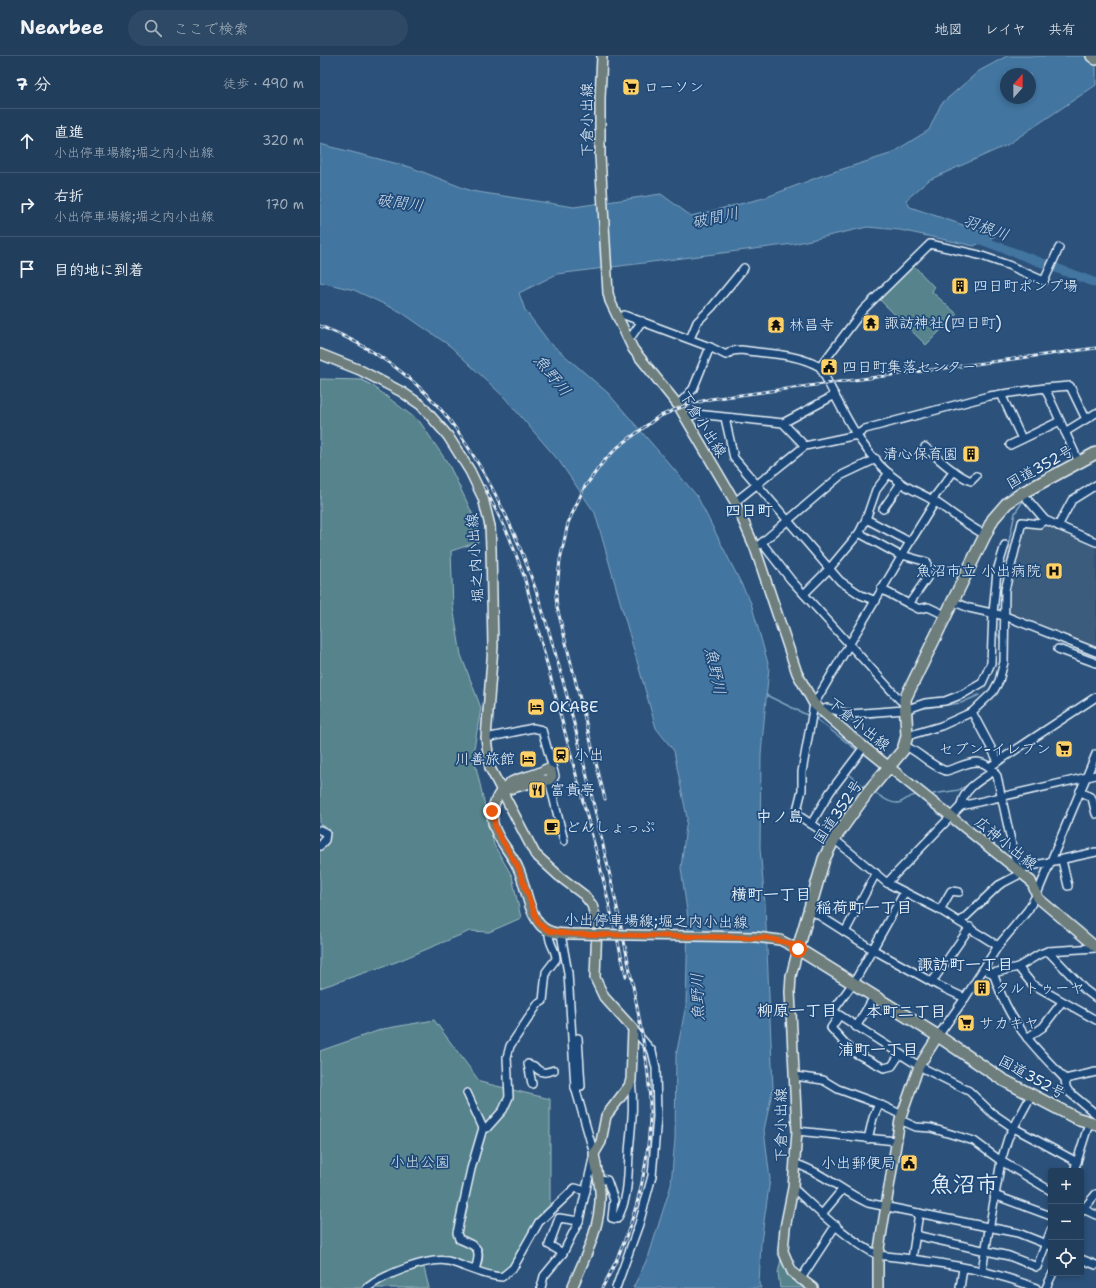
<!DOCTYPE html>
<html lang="ja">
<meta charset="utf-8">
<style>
body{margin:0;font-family:"Shantell Sans","Klee One",sans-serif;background:#2d4965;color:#f1f3f6}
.controls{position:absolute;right:12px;bottom:12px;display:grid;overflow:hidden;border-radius:4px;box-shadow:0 2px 6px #0003}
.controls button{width:36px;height:36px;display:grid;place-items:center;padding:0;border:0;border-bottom:1px solid #3e5772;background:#213e5c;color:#f1f3f6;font:20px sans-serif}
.compass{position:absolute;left:680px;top:12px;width:36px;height:36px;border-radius:50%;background:#213e5c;box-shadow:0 2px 6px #0003;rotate:21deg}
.stop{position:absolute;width:12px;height:12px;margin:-9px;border:3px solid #ea580c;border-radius:50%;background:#fff}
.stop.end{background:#ea580c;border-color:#fff;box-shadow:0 1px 4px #0008}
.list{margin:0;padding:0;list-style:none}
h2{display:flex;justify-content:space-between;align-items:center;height:52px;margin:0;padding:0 16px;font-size:17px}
h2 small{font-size:13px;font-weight:400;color:#a2aebb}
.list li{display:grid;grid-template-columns:26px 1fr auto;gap:12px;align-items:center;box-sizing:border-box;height:64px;padding:0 16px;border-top:1px solid #3e5772}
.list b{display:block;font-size:15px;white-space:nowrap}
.list p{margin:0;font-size:13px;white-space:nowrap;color:#a2aebb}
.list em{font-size:13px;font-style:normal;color:#a2aebb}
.icon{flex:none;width:22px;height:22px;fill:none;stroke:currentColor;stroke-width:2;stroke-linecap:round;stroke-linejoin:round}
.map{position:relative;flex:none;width:776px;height:1232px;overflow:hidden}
header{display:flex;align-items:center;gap:24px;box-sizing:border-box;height:56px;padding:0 20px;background:#213e5c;border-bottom:1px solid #3e5772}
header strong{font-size:19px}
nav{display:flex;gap:22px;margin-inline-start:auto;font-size:14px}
.search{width:280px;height:36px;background:#2d4965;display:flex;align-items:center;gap:10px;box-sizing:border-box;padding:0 14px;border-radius:22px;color:#a2aebb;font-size:15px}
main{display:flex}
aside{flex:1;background:#213e5c}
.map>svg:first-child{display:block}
.built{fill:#3b5b7c}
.green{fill:#56838c;stroke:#9fbac2}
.water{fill:#4375a0;stroke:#85a7c3;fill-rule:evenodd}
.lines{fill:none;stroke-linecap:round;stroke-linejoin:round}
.stream{stroke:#85a7c3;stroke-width:1.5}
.river{stroke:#4375a0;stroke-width:9}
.minor-casing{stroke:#e8f1f8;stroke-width:10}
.major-casing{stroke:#e8f1f8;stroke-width:12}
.highway-casing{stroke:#e8f1f8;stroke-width:14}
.minor{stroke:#1f4a7a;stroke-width:7}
.major{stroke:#6d7e7c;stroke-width:9}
.highway{stroke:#6d7e7c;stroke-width:11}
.rail-casing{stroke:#e8f1f8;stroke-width:3}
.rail{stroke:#1f4a7a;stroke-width:1.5;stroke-dasharray:4.5;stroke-linecap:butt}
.major-bridge-casing{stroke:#e8f1f8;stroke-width:12;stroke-linecap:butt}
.major-bridge{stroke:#6d7e7c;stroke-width:9}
.route{stroke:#ea580c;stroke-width:5}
.labels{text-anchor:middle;stroke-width:3.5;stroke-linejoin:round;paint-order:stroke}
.poi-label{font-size:15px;fill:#e8f1f8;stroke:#1f4a7a;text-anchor:start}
.street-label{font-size:15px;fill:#e8f1f8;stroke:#1f4a7a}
.park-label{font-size:15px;fill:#d2e0e8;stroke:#1f4a7a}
.water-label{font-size:16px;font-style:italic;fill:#cfdeeb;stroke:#1f4a7a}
.neighbourhood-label{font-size:16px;font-weight:bold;fill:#e8f1f8;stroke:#1f4a7a}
.town-label{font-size:23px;font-weight:bold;fill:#e8f1f8;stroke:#1f4a7a}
</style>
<header>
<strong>Nearbee</strong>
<div class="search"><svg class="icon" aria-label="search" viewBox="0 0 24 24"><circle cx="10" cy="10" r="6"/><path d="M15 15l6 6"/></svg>ここで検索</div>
<nav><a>地図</a><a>レイヤ</a><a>共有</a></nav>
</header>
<main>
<aside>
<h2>7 分<small>徒歩 · 490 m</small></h2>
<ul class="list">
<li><svg class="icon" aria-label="ahead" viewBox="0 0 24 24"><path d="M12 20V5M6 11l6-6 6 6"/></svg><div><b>直進</b><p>小出停車場線;堀之内小出線</p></div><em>320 m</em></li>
<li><svg class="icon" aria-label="right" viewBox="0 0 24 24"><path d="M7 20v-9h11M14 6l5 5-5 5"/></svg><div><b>右折</b><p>小出停車場線;堀之内小出線</p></div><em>170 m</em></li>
<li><svg class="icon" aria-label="arrive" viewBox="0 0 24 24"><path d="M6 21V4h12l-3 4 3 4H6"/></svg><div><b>目的地に到着</b></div></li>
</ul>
</aside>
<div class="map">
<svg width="776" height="1232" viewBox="0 0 776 1232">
<rect width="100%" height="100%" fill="#2c527b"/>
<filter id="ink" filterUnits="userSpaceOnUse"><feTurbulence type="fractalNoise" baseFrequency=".025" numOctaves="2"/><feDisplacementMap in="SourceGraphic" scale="8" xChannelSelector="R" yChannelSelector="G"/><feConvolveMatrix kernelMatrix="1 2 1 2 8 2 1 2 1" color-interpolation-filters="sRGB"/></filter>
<g filter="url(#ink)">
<polygon class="built" points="704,467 730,471 776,489 776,591 687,556 687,537"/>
<g class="green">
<polygon points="594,210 614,231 612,236 637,258 606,289 559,243 589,211"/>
<polygon points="0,323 42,324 53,330 100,366 129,409 145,442 158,470 158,486 131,495 133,551 141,599 161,652 153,698 174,789 192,820 201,862 169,876 150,875 76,906 0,932"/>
<polygon points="114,964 160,1026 230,1043 230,1156 193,1212 182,1221 127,1205 103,1208 109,1232 0,1232 0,995 63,973"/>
<polygon points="463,1195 466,1204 493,1232 460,1232 458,1217"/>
</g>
<path class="water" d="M687,0H776V29L687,89L609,124L586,144L590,151L675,180L654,190L580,174L547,171L473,188L237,218L199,237L205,254L229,286L288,337L377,440L431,547L449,611L441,698L440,792L445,848L453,1032L444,1074L450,1123L441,1186L439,1228L441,1232H313L329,1199L351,1129L355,1083L356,1000L366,949L368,862L361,812L367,762L354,695L336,672L275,457L239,405L184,341L130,290L81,256L34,234L0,226V88L90,111L151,135L254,151L341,138L371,160L444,142L501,120L570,98L609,74L621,48L659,15ZM686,18H710V42H686Z"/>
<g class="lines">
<g class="stream">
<polyline points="688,490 695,457 703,445"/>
<polyline points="680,521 684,503"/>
<polyline points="676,560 676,575 681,585"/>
<polyline points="446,639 489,660"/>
<polyline points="597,653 641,647 659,639"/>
<polyline points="513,660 525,665 565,659"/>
<polyline points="495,662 538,695"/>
<polyline points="495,662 503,661"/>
<polyline points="542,699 543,700 529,718 543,730"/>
<polyline points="678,710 776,646"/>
<path d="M557,738C563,742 574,750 581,746C587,743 589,740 596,739"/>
<polyline points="613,738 639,734 651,727"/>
</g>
<polyline class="river" points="653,181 776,227"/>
<defs>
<g id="minor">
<path d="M304,259L390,291L406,299L412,295L421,294C447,298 476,297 500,311C522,352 541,400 581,427C591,434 603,438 614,445C631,456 646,469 664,478"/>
<polyline points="308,283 311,281 322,265"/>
<polyline points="370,283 377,266 392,251 424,212"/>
<polyline points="500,311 543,254 610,188 659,199 688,209 724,225 739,192"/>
<polyline points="725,332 750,330 766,363"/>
<polyline points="681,338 702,383"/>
<polyline points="358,349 373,333 390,291"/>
<polyline points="365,362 376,358 463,367 515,339"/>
<polyline points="405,362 414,402 520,525 541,539 556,545"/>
<polyline points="463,367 485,390"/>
<polyline points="745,376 776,357"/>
<polyline points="690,389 740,365"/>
<path d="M605,391C619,403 634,418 651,425L656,420"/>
<polyline points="702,437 725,464 776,486"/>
<polyline points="612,444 634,415"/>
<polyline points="415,446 485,390 537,379 545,373 669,340 725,332 759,406"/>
<polyline points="615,446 590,486 494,648 482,716 482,734 476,758 514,783 567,827 620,854 678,890"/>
<polyline points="563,453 581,427"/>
<polyline points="546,463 590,486"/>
<polyline points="738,470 752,444 776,429"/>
<polyline points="539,477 581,500"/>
<polyline points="442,487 471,524 579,643 584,647"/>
<polyline points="439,489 520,420 556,403"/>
<polyline points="561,533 589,548 607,522 607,506 582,499"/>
<polyline points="484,538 509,513 539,477 546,463 556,434 569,417"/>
<polyline points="632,545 649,552 685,560 776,596"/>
<polyline points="589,548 599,553 608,551 625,559"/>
<polyline points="738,593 776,607"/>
<polyline points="500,655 507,652 530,658 585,654 605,647 625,645 643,638 662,627 671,607 673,557 677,515 685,489"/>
<polyline points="652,656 678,705"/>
<polyline points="587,680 621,670 652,656 673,636 679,625 684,606 685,534 702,466 719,468 725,464"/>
<polyline points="166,682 213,672 222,674 235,720 233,724 229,724 244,785"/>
<path d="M585,690C601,697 609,709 626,715C648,709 661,696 677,720L697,813L776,796"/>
<polyline points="671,710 776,641"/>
<polyline points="760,735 772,742 776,758"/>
<path d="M641,750C643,733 660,724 674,715"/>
<polyline points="491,768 510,736 544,691"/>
<polyline points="0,774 6,777 5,784 0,790"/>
<polyline points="742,804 748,830"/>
<polyline points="567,827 641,750 776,719"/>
<polyline points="584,837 536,923 513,955 599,1010 649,1035 672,1057 694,1072 757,1106"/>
<polyline points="489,853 552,893 619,930 645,942"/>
<polyline points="620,854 631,835 639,836"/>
<polyline points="640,866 679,829 702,817"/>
<polyline points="525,876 556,817"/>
<polyline points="728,895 764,933 776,942"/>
<polyline points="698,911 712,928 776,964"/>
<polyline points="669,916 673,917 698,911 720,898 728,895 776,892"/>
<path d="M673,917C677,928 681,939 686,949C700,978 724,1001 745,1023L746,1031L749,1036L776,1058"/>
<polyline points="612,926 650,871"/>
<polyline points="519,960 511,972 533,996 564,1012 572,1010 580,998"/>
<polyline points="536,971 554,941"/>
<polyline points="618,980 645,942 678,890 708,854 717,838 776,698"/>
<polyline points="707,982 723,971 742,946"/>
<polyline points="475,1020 503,1024 518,1033 559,1048 582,1059"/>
<polyline points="745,1023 776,1016"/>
<path d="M212,1028L208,1008L214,1010C221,1018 225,1017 234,1014"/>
<polyline points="255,1031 261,1030 258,982"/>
<path d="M147,1037L163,1072L151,1113L137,1177L139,1183C158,1191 162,1192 155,1214"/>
<polyline points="580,1064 596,1071 611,1072 654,1085 681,1105 731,1135"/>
<path d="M163,1072H167L183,1054L189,1041L187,1001L190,990L218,948L223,945L226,916L236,903C236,892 228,889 229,875"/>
<polyline points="477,1075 576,1085"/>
<polyline points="548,1083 553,1062 559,1048"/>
<path d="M476,1108C502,1116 523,1136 548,1147L698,1177L731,1190"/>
<polyline points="754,1115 769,1067"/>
<path d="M278,1123L287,1124L294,1144L292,1162L297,1163C311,1139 307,1111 310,1085C312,1064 314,1045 311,1024"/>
<path d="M473,1132C495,1152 531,1187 558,1199C611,1205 666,1212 716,1232"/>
<polyline points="674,1139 731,1160"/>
<polyline points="761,1152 776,1159"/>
<polyline points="761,1156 776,1138"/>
<polyline points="502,1158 522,1134"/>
<polyline points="595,1179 689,1200 717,1211 731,1174"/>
<polyline points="243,1197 229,1189 239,1162 259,1165"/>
<polyline points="592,1203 599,1157"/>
<polyline points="761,1203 776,1209"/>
<polyline points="662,1214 681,1105 688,1082 711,1040"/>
<polyline points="480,1224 516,1169"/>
<path d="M47,1232C63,1219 108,1201 128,1205C146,1210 163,1220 182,1221L193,1212L219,1166L255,1132L266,1135"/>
<polyline points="221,1232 224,1220 243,1197 259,1165 274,1098 255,1031 248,917 241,878"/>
<polyline points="296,1232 319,1168 332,1120 337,1061 336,1012 332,995 313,973"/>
<polyline points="640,1232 643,1212"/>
<polyline points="726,1232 733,1217"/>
</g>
<g id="major">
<polyline points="282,0 280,42 280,100 288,237 290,245 313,293 358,349 415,446 435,492 477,617 494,648 533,682 711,825 718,842 776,891"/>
<path d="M0,298L40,314L82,336L101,349L128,380L150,415L163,442L170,470L171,492L173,591L166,682L170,712L215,798L239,820L264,839L272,849L277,867L275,922L284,941L313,973L311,1024L309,1030L286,1060L281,1086L274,1098C276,1110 279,1123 280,1135C282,1169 265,1201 252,1232"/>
<path d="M182,735L222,724H229L232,720L231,716L226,713C205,726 187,717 175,746C172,753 172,759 173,767C177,784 191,796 198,812C206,829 207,851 218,866C225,877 239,878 251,878"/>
<polyline points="460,884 478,893 471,920 470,936 477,1075 473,1132 465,1172 463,1195 472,1216 493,1232"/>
<polyline points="558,1232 558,1199 580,1064 599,1010 618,980"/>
</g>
<g id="highway">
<polyline points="772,0 776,3"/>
<polyline points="776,397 702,437 687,447 673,463 585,643 587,680 583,694 547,737 514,783 504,803 478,893 618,980 683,1024 756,1062 776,1068"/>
</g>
</defs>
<use href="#minor" class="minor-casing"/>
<use href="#major" class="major-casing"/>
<use href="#highway" class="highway-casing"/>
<use href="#minor" class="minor"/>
<use href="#major" class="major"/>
<use href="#highway" class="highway"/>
<defs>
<g id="rail">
<path d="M0,270C53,290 103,326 136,373C195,458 221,541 247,640C263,702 278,766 292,829C301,867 308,906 316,945C323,984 331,1022 330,1062C328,1120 311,1182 282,1232"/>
<polyline points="164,430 189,480 204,520 280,810 306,920"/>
<polyline points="285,743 237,551 236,540 240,504 248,467 264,432 283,406 298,391 338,361 364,350 390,343 776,292"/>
</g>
</defs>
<use href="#rail" class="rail-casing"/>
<use href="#rail" class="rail"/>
<defs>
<polyline id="major-bridge" points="251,878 436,881 460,884"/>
</defs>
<use href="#major-bridge" class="major-bridge-casing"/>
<use href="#major-bridge" class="major-bridge"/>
</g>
</g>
<g class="lines" filter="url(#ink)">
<polyline class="route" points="172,755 176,774 198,811 218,867 229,875 251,878 447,882 468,887 478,893"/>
</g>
<defs>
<symbol id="supermarket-square" viewBox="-11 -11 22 22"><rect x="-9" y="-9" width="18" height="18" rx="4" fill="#ffd166" stroke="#1f4a7a"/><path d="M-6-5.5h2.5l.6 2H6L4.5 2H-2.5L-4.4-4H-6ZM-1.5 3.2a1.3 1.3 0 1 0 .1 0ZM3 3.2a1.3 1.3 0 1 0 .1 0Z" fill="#111"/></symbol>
<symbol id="building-square" viewBox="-11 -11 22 22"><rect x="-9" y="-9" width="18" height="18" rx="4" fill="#ffd166" stroke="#1f4a7a"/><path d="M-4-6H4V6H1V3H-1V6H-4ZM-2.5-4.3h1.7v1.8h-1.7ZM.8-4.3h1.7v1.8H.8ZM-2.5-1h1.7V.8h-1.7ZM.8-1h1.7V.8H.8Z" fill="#111"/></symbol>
<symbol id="temple-square" viewBox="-11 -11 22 22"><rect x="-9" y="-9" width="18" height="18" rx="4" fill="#ffd166" stroke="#1f4a7a"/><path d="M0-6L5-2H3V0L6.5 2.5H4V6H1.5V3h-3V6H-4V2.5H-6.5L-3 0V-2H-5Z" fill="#111"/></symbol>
<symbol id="civic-square" viewBox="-11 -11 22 22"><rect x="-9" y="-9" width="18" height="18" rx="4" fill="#ffd166" stroke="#1f4a7a"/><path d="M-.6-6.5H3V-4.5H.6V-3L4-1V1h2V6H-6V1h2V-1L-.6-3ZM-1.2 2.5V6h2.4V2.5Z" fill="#111"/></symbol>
<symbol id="hospital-square" viewBox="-11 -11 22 22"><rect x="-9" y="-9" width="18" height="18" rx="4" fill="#ffd166" stroke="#1f4a7a"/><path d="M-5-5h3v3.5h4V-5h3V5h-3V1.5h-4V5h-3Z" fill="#111"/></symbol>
<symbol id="hotel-square" viewBox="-11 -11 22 22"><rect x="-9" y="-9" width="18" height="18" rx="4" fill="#ffd166" stroke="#1f4a7a"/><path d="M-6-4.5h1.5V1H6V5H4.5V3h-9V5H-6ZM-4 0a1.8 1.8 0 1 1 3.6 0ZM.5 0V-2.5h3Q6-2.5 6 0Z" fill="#111"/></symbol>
<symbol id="station-square" viewBox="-11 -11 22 22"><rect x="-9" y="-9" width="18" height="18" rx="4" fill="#ffd166" stroke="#1f4a7a"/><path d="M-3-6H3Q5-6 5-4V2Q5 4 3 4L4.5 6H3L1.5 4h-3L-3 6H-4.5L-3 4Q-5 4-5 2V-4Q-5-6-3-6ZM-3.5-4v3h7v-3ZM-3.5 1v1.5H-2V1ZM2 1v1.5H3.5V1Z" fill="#111"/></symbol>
<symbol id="restaurant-square" viewBox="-11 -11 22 22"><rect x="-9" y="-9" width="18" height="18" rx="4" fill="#ffd166" stroke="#1f4a7a"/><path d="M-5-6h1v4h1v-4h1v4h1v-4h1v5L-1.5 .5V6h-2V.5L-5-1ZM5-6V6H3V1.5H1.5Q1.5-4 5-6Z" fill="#111"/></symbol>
<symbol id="cafe-square" viewBox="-11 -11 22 22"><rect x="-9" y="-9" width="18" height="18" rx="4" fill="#ffd166" stroke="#1f4a7a"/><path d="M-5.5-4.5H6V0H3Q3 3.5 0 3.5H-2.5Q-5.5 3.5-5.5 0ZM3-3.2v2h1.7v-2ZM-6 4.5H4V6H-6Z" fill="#111"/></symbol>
</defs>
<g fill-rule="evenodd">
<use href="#supermarket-square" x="301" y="21" width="20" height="20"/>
<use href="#building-square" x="630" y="220" width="20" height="20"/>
<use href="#temple-square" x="541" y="257" width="20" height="20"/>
<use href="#temple-square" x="446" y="259" width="20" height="20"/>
<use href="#civic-square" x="499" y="301" width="20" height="20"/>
<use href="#building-square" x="641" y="388" width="20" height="20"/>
<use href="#hospital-square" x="724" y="505" width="20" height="20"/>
<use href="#hotel-square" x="206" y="641" width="20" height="20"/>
<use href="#supermarket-square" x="734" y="683" width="20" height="20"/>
<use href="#station-square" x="231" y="689" width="20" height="20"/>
<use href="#hotel-square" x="198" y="693" width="20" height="20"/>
<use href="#restaurant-square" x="207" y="724" width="20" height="20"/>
<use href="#cafe-square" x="222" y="761" width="20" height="20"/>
<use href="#building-square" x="652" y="922" width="20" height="20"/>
<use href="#supermarket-square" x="636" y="957" width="20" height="20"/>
<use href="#civic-square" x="579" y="1097" width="20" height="20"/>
</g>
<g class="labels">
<g class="poi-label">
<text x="324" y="36">ローソン</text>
<text x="653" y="235">四日町ポンプ場</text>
<text x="564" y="272">諏訪神社(四日町)</text>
<text x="469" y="274">林昌寺</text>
<text x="522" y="316">四日町集落センター</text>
<text x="638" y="403" text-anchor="end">清心保育園</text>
<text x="721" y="520" text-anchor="end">魚沼市立 小出病院</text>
<text x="229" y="656">OKABE</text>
<text x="731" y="698" text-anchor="end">セブン-イレブン</text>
<text x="254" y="704">小出</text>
<text x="195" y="708" text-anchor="end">川善旅館</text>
<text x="230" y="739">富貴亭</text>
<text x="245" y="776">どんしょっぷ</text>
<text x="675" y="937">タルトゥーヤ</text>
<text x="659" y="972">サカキヤ</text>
<text x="576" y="1112" text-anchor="end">小出郵便局</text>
</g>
<g class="street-label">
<text transform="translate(267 64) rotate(-90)" y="5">下倉小出線</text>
<text transform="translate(383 368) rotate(58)" y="5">下倉小出線</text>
<text transform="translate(720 411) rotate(-29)" y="5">国道352号</text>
<text transform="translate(155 502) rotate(-94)" y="5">堀之内小出線</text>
<text transform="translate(539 668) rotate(39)" y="5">下倉小出線</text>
<text transform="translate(518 756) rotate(-56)" y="5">国道352号</text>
<text transform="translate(686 787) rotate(39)" y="5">広神小出線</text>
<text transform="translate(336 865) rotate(1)" y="5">小出停車場線;堀之内小出線</text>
<text transform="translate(712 1021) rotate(29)" y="5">国道352号</text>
<text transform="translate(461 1069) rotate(-90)" y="5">下倉小出線</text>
</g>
<g class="park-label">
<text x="100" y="1111">小出公園</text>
</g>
<g class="water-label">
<text transform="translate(80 146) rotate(8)" y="6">破間川</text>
<text transform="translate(395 161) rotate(-12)" y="6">破間川</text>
<text transform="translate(666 171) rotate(20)" y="6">羽根川</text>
<text transform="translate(233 319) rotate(51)" y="6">魚野川</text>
<text transform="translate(396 615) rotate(78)" y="6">魚野川</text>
<text transform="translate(377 941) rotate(-92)" y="6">魚野川</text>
</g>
<g class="neighbourhood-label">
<text x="429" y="460">四日町</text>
<text x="460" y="766">中ノ島</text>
<text x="451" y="844">横町一丁目</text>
<text x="544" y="857">稲荷町一丁目</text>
<text x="645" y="914">諏訪町一丁目</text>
<text x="477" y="960">柳原一丁目</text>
<text x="586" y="961">本町二丁目</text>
<text x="558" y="999">浦町一丁目</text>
</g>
<g class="town-label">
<text x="644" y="1136">魚沼市</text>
</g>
</g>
</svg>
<div class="controls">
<button>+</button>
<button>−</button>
<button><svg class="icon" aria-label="locate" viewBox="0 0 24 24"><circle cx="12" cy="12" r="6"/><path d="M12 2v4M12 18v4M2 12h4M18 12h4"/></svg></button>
</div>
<svg class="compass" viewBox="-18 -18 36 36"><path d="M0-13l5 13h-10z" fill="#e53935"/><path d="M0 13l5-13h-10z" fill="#a2aebb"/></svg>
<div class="stop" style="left:478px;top:893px"></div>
<div class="stop end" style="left:172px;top:755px"></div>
</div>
</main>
